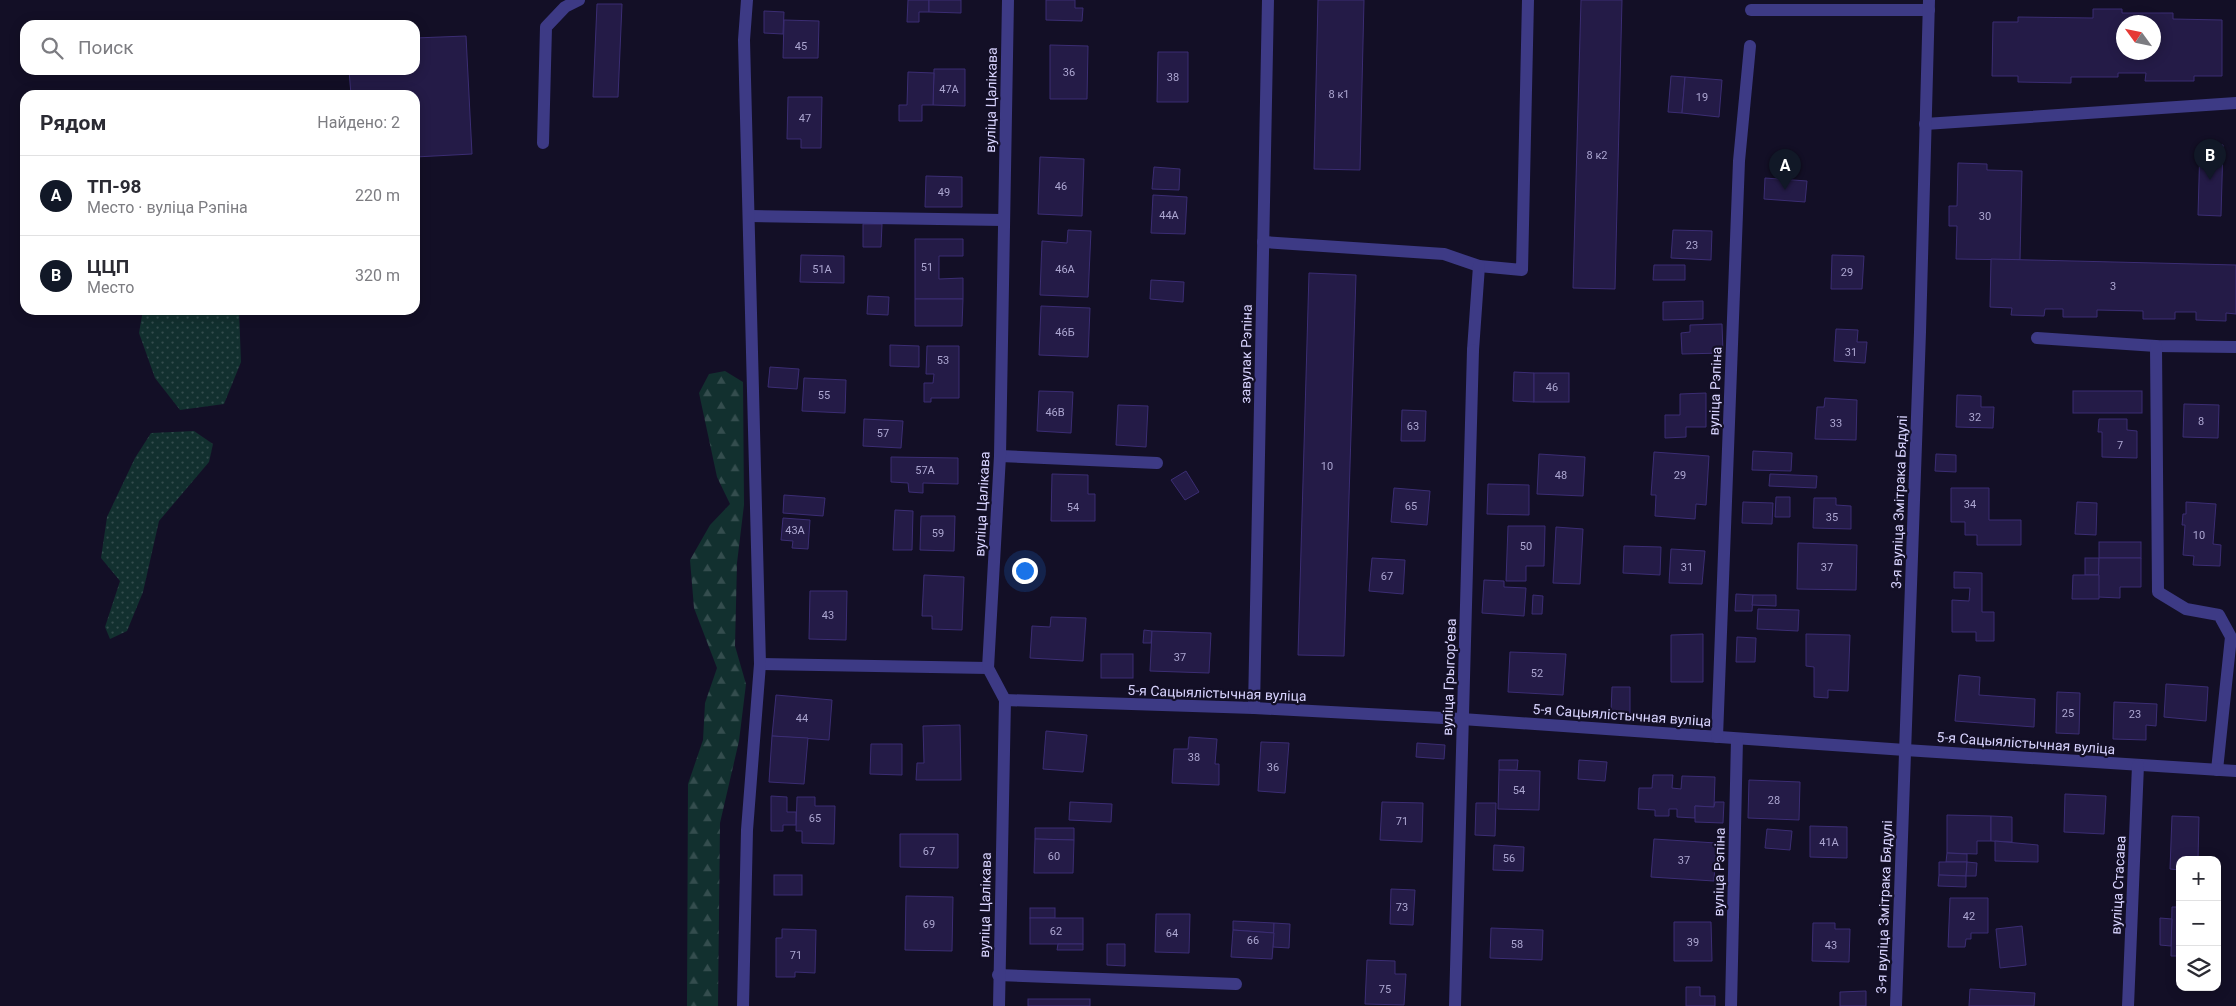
<!DOCTYPE html>
<html lang="ru">
<meta charset="utf-8">
<style>
body{margin:0;font-family:Roboto,sans-serif;background:#f2f2f3;color:#2b2b33}
.controls{position:absolute;right:15px;bottom:15px;display:grid;overflow:hidden;border-radius:10px;box-shadow:0 2px 12px #0003}
.controls button{width:45px;height:45px;display:grid;place-items:center;padding:0;border:0;border-bottom:1px solid #e1e1e2;background:#fff;color:#2b2b33;font:25px sans-serif}
.compass{position:absolute;left:2116px;top:15px;width:45px;height:45px;border-radius:50%;background:#fff;box-shadow:0 2px 12px #0003;rotate:303deg}
.you{position:absolute;left:1024px;top:570px;width:18px;height:18px;margin:-12px;border:4px solid #fff;border-radius:50%;background:#1a73e8;box-shadow:0 0 0 8px #1a73e833}
.badge{display:grid;place-items:center;width:32px;height:32px;border-radius:50%;background:#111827;color:#fff;font-size:16px;font-weight:700}
.pin{position:absolute;translate:-50% -41px;filter:drop-shadow(0 1px 2px #0008)}
.pin::after{content:'';position:absolute;top:26px;width:18px;height:15px;background:inherit;clip-path:polygon(0 0,100% 0,50% 100%)}
.list{margin:0;padding:0;list-style:none}
h2{display:flex;justify-content:space-between;align-items:center;height:65px;margin:0;padding:0 20px;font-size:21px}
h2 small{font-size:16px;font-weight:400;color:#7c7c81}
.list li{display:grid;grid-template-columns:32px 1fr auto;gap:15px;align-items:center;box-sizing:border-box;height:80px;padding:0 20px;border-top:1px solid #e1e1e2}
.list b{display:block;font-size:19px;white-space:nowrap}
.list p{margin:0;font-size:16px;white-space:nowrap;color:#7c7c81}
.list em{font-size:16px;font-style:normal;color:#7c7c81}
.icon{flex:none;width:28px;height:28px;fill:none;stroke:currentColor;stroke-width:2;stroke-linecap:round;stroke-linejoin:round}
.map{position:relative;flex:none;width:2236px;height:1006px;overflow:hidden}
.search{position:absolute;background:#fff;box-shadow:0 2px 12px #0003;left:20px;top:20px;width:400px;height:55px;display:flex;align-items:center;gap:12px;box-sizing:border-box;padding:0 18px;border-radius:15px;color:#7c7c81;font-size:19px}
.panel{position:absolute;background:#fff;box-shadow:0 2px 12px #0003;left:20px;top:90px;width:400px;height:225px;border-radius:15px}
.map>svg:first-child{display:block}
.grass{fill:url(#grass-dots)}
.forest{fill:url(#forest-firs)}
.building{fill:#241b47;stroke:#3b2d73;fill-rule:evenodd}
.lines{fill:none;stroke-linecap:round;stroke-linejoin:round}
.lane{stroke:#3d3a85;stroke-width:12}
.street{stroke:#3d3a85;stroke-width:12}
.labels{text-anchor:middle;stroke-width:4.5;stroke-linejoin:round;paint-order:stroke}
.number-label{font-size:11px;fill:#aca6d1}
.street-label{font-size:14px;fill:#d9d4ff;stroke:#130f26}
</style>
<div class="map">
<svg width="2236" height="1006" viewBox="0 0 2236 1006">
<defs>
<pattern id="grass-dots" width="8" height="8" patternUnits="userSpaceOnUse" patternTransform="scale(1.25)"><rect width="8" height="8" fill="#12302f"/><path d="M2 2h.1M6 6h.1" fill="none" stroke="#344d4e" stroke-width="1.8" stroke-linecap="round"/></pattern>
<pattern id="forest-firs" width="22" height="20" patternUnits="userSpaceOnUse" patternTransform="scale(1.25)"><rect width="22" height="20" fill="#12302f"/><path d="M5 1l3.5 6h-7zM16 11l3.5 6h-7z" fill="#344d4e"/></pattern>
</defs>
<rect width="100%" height="100%" fill="#130f26"/>
<g class="grass">
<polygon points="143,310 239,310 241,362 224,404 180,410 155,378 139,333"/>
<polygon points="194,431 213,444 209,462 159,521 143,592 127,631 110,639 105,627 120,581 101,558 107,517 135,458 151,433"/>
</g>
<polygon class="forest" points="725,371 743,382 744,505 737,563 735,646 746,684 739,741 720,823 718,1006 687,1006 688,784 703,740 705,703 717,668 694,608 690,560 710,525 730,504 717,477 699,393 709,374"/>
<g class="building">
<polygon points="908,0 929,0 929,12 919,12 919,22 907,22"/>
<polygon points="929,0 961,0 961,13 929,12"/>
<polygon points="1046,0 1075,0 1075,8 1083,8 1082,21 1046,20"/>
<polygon points="1318,0 1364,0 1360,170 1314,169"/>
<polygon points="1581,0 1622,0 1615,289 1573,288"/>
<polygon points="597,4 622,4 618,97 593,97"/>
<path d="M2093,9H2122V13H2173V19L2222,20V76H2194V81H2145L2146,73H2118V77H2071V83L2018,82V76H1992L1993,22H2018V17L2093,18ZM2124,22H2154V52H2124Z"/>
<polygon points="764,11 784,12 783,34 764,33"/>
<polygon points="784,20 819,21 818,58 783,58"/>
<polygon points="466,36 472,154 415,157 415,95 351,95 349,70 415,70 415,38"/>
<polygon points="1050,45 1088,46 1087,99 1050,99"/>
<polygon points="1158,52 1188,52 1188,102 1157,102"/>
<polygon points="934,69 965,69 965,106 933,105"/>
<polygon points="908,72 934,73 933,105 922,105 922,121 899,121 899,105 907,105"/>
<polygon points="1671,76 1685,77 1682,113 1668,112"/>
<polygon points="1685,77 1722,80 1719,117 1682,113"/>
<polygon points="788,97 822,97 821,148 801,148 801,139 787,139"/>
<polygon points="2200,145 2223,145 2221,216 2198,215"/>
<polygon points="1040,157 1084,159 1082,216 1038,214"/>
<polygon points="1958,163 1987,164 1987,170 2022,171 2020,260 1956,259 1957,226 1949,226 1949,206 1957,206"/>
<polygon points="1154,167 1180,169 1179,190 1152,189"/>
<polygon points="926,176 962,177 962,207 925,207"/>
<polygon points="1765,178 1807,181 1805,202 1764,199"/>
<polygon points="1153,195 1187,197 1185,234 1151,233"/>
<polygon points="863,224 882,224 881,247 863,247"/>
<polygon points="1068,230 1091,231 1088,297 1040,295 1042,241 1067,243"/>
<polygon points="1673,230 1712,231 1711,260 1671,258"/>
<polygon points="915,239 963,239 963,256 939,256 939,279 963,278 963,299 915,299"/>
<polygon points="801,255 844,256 844,283 800,282"/>
<polygon points="1832,255 1864,256 1862,289 1831,289"/>
<polygon points="1991,259 2236,265 2236,314 2226,313 2226,321 2196,320 2196,312 2175,312 2175,319 2143,319 2143,311 2097,310 2097,317 2063,317 2063,309 2045,309 2044,316 2011,315 2012,308 1990,307"/>
<polygon points="1654,265 1685,265 1685,280 1653,280"/>
<polygon points="1309,273 1356,275 1344,656 1298,655"/>
<polygon points="1151,280 1184,282 1183,302 1150,299"/>
<polygon points="868,296 889,297 888,315 867,314"/>
<polygon points="915,299 963,299 962,326 915,326"/>
<polygon points="1703,301 1703,319 1663,320 1663,302"/>
<polygon points="1041,306 1090,308 1088,357 1039,355"/>
<polygon points="1722,324 1723,353 1682,354 1681,333 1690,332 1690,325"/>
<polygon points="1836,329 1858,330 1857,342 1867,342 1865,363 1834,361"/>
<polygon points="890,345 919,346 919,367 890,366"/>
<polygon points="927,346 959,346 959,398 931,398 931,402 924,402 924,383 933,383 934,374 926,374"/>
<polygon points="770,367 799,369 797,389 768,387"/>
<polygon points="1514,372 1534,373 1534,402 1513,401"/>
<rect x="1534" y="373" width="35" height="29"/>
<polygon points="804,378 846,380 845,413 802,411"/>
<polygon points="1039,391 1073,392 1071,433 1037,431"/>
<rect x="2073" y="391" width="69" height="22"/>
<polygon points="1706,393 1706,427 1686,427 1686,437 1665,438 1665,415 1680,415 1680,394"/>
<polygon points="1957,395 1981,396 1981,407 1994,407 1993,428 1956,427"/>
<polygon points="1825,398 1857,400 1856,440 1815,439 1817,407 1824,407"/>
<polygon points="2184,404 2219,405 2218,438 2183,437"/>
<polygon points="1118,405 1148,406 1146,447 1116,445"/>
<polygon points="1402,410 1426,411 1425,441 1401,441"/>
<polygon points="864,419 903,421 901,448 863,446"/>
<polygon points="2099,419 2127,419 2127,430 2137,431 2137,458 2102,457 2102,432 2098,432"/>
<polygon points="1753,451 1792,453 1791,471 1752,470"/>
<polygon points="1654,452 1709,456 1706,505 1696,504 1695,519 1655,516 1656,495 1651,495"/>
<polygon points="1539,454 1585,457 1583,496 1537,494"/>
<polygon points="1936,454 1956,455 1956,472 1935,471"/>
<polygon points="891,457 958,458 958,484 923,483 923,493 909,492 908,483 891,482"/>
<polygon points="1186,471 1199,492 1185,500 1171,480"/>
<polygon points="1052,474 1088,475 1088,494 1095,494 1095,521 1051,521"/>
<polygon points="1770,474 1817,476 1816,488 1769,486"/>
<polygon points="1488,484 1529,485 1529,515 1487,514"/>
<polygon points="1394,488 1430,491 1427,525 1391,522"/>
<polygon points="1951,488 1989,488 1989,520 2021,520 2021,545 1977,545 1977,535 1965,535 1965,522 1951,522"/>
<polygon points="784,495 825,498 823,516 783,513"/>
<polygon points="1776,497 1790,497 1790,517 1775,517"/>
<polygon points="1814,498 1836,498 1836,505 1851,506 1851,529 1813,528"/>
<polygon points="1743,502 1773,503 1772,524 1742,523"/>
<polygon points="2077,502 2097,503 2096,535 2075,534"/>
<polygon points="2186,502 2216,504 2213,544 2221,545 2220,566 2193,565 2194,556 2183,555 2185,525 2182,525 2183,514 2186,514"/>
<polygon points="895,510 913,511 912,550 893,550"/>
<polygon points="921,516 955,516 954,551 920,550"/>
<polygon points="783,518 810,520 808,549 792,548 793,541 781,540"/>
<polygon points="1508,526 1545,526 1544,566 1526,566 1526,581 1506,581"/>
<polygon points="1556,527 1583,529 1580,584 1553,583"/>
<rect x="2099" y="542" width="42" height="16"/>
<polygon points="1798,543 1857,545 1856,590 1797,589"/>
<polygon points="1624,546 1661,547 1660,575 1623,573"/>
<polygon points="1671,549 1705,551 1702,584 1669,583"/>
<polygon points="1372,558 1405,560 1403,594 1369,591"/>
<rect x="2085" y="558" width="14" height="17"/>
<polygon points="2099,558 2141,558 2141,587 2120,587 2120,598 2098,597"/>
<polygon points="1954,572 1982,573 1982,612 1994,612 1994,641 1976,641 1976,632 1952,632 1952,600 1969,601 1970,588 1954,588"/>
<polygon points="924,575 964,577 962,630 932,629 932,616 922,616"/>
<polygon points="2073,575 2099,575 2099,599 2072,599"/>
<polygon points="1484,580 1504,581 1504,587 1526,588 1524,616 1482,613"/>
<polygon points="810,591 847,591 846,640 809,639"/>
<polygon points="1736,594 1753,595 1752,611 1735,611"/>
<polygon points="1533,595 1543,596 1542,614 1532,614"/>
<polygon points="1753,595 1776,595 1776,606 1752,605"/>
<polygon points="1758,609 1799,610 1798,631 1757,629"/>
<polygon points="1051,617 1086,618 1083,661 1030,658 1032,626 1050,627"/>
<polygon points="1144,630 1152,631 1151,643 1143,643"/>
<polygon points="1152,631 1211,633 1209,673 1150,671"/>
<polygon points="1703,634 1703,682 1671,682 1671,635"/>
<polygon points="1806,634 1850,635 1848,691 1828,690 1828,698 1814,697 1814,667 1806,666"/>
<polygon points="1737,637 1756,638 1755,662 1736,662"/>
<polygon points="1510,652 1566,654 1563,695 1508,692"/>
<rect x="1101" y="654" width="32" height="24"/>
<polygon points="1959,675 1980,677 1979,695 2035,699 2034,727 1955,721"/>
<polygon points="2166,684 2208,687 2206,721 2164,717"/>
<polygon points="1612,687 1630,687 1630,713 1611,713"/>
<polygon points="2057,692 2080,693 2079,734 2056,733"/>
<polygon points="776,695 832,700 829,740 772,736"/>
<polygon points="2114,702 2157,704 2156,726 2146,725 2146,740 2113,739"/>
<polygon points="960,725 961,780 916,780 917,763 924,763 923,726"/>
<polygon points="1046,731 1087,735 1083,772 1043,769"/>
<polygon points="772,736 808,738 804,784 769,782"/>
<polygon points="1189,737 1217,739 1215,764 1219,764 1219,785 1172,783 1174,749 1188,749"/>
<polygon points="1261,742 1289,743 1285,793 1258,791"/>
<polygon points="1417,743 1445,745 1444,759 1416,757"/>
<polygon points="871,744 902,744 902,775 870,774"/>
<polygon points="1499,760 1518,760 1517,770 1499,770"/>
<polygon points="1579,760 1607,762 1605,781 1578,779"/>
<polygon points="1499,770 1540,771 1539,810 1498,809"/>
<polygon points="1653,775 1673,775 1672,788 1681,789 1682,776 1715,777 1714,807 1695,806 1695,818 1677,817 1677,809 1669,809 1669,816 1655,816 1655,810 1638,809 1639,788 1652,788"/>
<polygon points="1749,780 1800,782 1799,820 1748,818"/>
<polygon points="2065,794 2106,796 2104,834 2064,832"/>
<polygon points="771,796 787,797 787,812 796,812 796,825 783,825 783,831 771,831"/>
<polygon points="797,797 815,797 815,806 835,806 834,844 802,843 802,831 796,831"/>
<polygon points="1070,802 1112,804 1111,822 1069,820"/>
<polygon points="1382,802 1423,803 1422,842 1380,840"/>
<polygon points="1715,802 1724,802 1723,823 1695,822 1695,806 1714,807"/>
<polygon points="1476,803 1496,803 1495,836 1475,835"/>
<polygon points="1947,815 1991,816 1991,841 1977,841 1977,854 1947,853"/>
<polygon points="1991,816 2012,817 2012,842 1991,841"/>
<polygon points="2172,816 2199,817 2198,860 2180,860 2180,870 2170,869"/>
<polygon points="1810,826 1847,827 1847,858 1810,857"/>
<polygon points="1035,828 1074,828 1074,840 1035,839"/>
<polygon points="1767,829 1792,831 1790,850 1765,848"/>
<polygon points="900,834 958,834 958,868 900,867"/>
<polygon points="1035,839 1074,840 1073,873 1034,873"/>
<polygon points="1654,839 1716,843 1714,881 1651,877"/>
<polygon points="1995,841 2038,845 2038,862 1995,861"/>
<polygon points="1494,845 1524,847 1523,871 1493,870"/>
<polygon points="1947,853 1967,854 1967,862 1946,862"/>
<polygon points="1939,862 1967,862 1966,876 1939,875"/>
<polygon points="1967,862 1977,863 1976,876 1966,876"/>
<rect x="774" y="875" width="28" height="20"/>
<polygon points="1939,875 1966,876 1966,887 1938,886"/>
<polygon points="1391,889 1415,890 1413,925 1390,924"/>
<polygon points="906,896 953,897 952,951 905,950"/>
<polygon points="1950,898 1988,898 1988,933 1971,933 1971,939 1966,939 1965,947 1948,947"/>
<polygon points="2172,907 2180,907 2180,956 2171,956"/>
<rect x="1030" y="908" width="25" height="10"/>
<polygon points="1156,914 1190,914 1189,953 1155,952"/>
<rect x="1030" y="918" width="53" height="26"/>
<polygon points="2160,918 2172,919 2171,946 2160,945"/>
<polygon points="1233,921 1274,923 1274,933 1233,930"/>
<polygon points="1674,922 1711,922 1712,961 1674,961"/>
<polygon points="1274,923 1290,924 1289,948 1273,947"/>
<polygon points="1813,923 1835,923 1835,929 1850,929 1849,962 1812,961"/>
<polygon points="2022,926 2026,965 2000,968 1996,929"/>
<polygon points="1491,928 1543,930 1542,960 1490,958"/>
<polygon points="782,929 816,930 815,973 795,972 795,977 776,977 776,938 782,938"/>
<polygon points="1233,930 1274,933 1272,959 1231,957"/>
<polygon points="1058,944 1083,944 1083,950 1057,950"/>
<polygon points="1107,944 1125,944 1125,966 1107,965"/>
<polygon points="1367,960 1395,961 1395,974 1406,974 1404,1005 1365,1004"/>
<polygon points="1686,987 1700,987 1700,996 1715,996 1715,1006 1686,1006"/>
<polygon points="1970,989 2035,993 2034,1006 1969,1006"/>
<polygon points="1866,991 1866,1006 1840,1006 1840,992"/>
<rect x="1028" y="999" width="62" height="7"/>
</g>
<g class="lines">
<g class="lane">
<polyline points="1751,10 1929,10"/>
<polyline points="1925,124 2236,103"/>
<polyline points="543,143 546,27 565,7 579,0"/>
<polyline points="750,216 1003,220"/>
<polyline points="1263,242 1444,254 1479,266 1522,270 1528,0"/>
<polyline points="2037,338 2156,346 2236,347"/>
<polyline points="2156,346 2158,592 2186,609 2219,615 2231,637 2217,770"/>
<polyline points="1473,350 1479,266"/>
<polyline points="1000,456 1157,463"/>
<polyline points="998,975 1236,984"/>
</g>
<g class="street">
<polyline points="760,664 988,668"/>
<polyline points="1005,700 1254,708 1462,719 1905,750 2236,771"/>
<polyline points="1254,708 1268,0"/>
<polyline points="1717,737 1739,161 1750,46"/>
<polyline points="743,1006 747,830 760,664 744,40 747,0"/>
<polyline points="999,1006 1005,700 988,668 1000,456 1008,0"/>
<polyline points="1455,1006 1473,350"/>
<polyline points="1731,1006 1737,739"/>
<polyline points="1896,1006 1920,332 1929,0"/>
<polyline points="2128,1006 2138,765"/>
</g>
</g>
<g class="labels">
<g class="number-label">
<text x="801" y="50">45</text>
<text x="1069" y="76">36</text>
<text x="1173" y="81">38</text>
<text x="949" y="93">47А</text>
<text x="1339" y="98">8 к1</text>
<text x="1702" y="101">19</text>
<text x="805" y="122">47</text>
<text x="1597" y="159">8 к2</text>
<text x="1061" y="190">46</text>
<text x="944" y="196">49</text>
<text x="1169" y="219">44А</text>
<text x="1985" y="220">30</text>
<text x="1692" y="249">23</text>
<text x="927" y="271">51</text>
<text x="822" y="273">51А</text>
<text x="1065" y="273">46А</text>
<text x="1847" y="276">29</text>
<text x="2113" y="290">3</text>
<text x="1065" y="336">46Б</text>
<text x="1851" y="356">31</text>
<text x="943" y="364">53</text>
<text x="1552" y="391">46</text>
<text x="824" y="399">55</text>
<text x="1055" y="416">46В</text>
<text x="1975" y="421">32</text>
<text x="2201" y="425">8</text>
<text x="1836" y="427">33</text>
<text x="1413" y="430">63</text>
<text x="883" y="437">57</text>
<text x="2120" y="449">7</text>
<text x="1327" y="470">10</text>
<text x="925" y="474">57А</text>
<text x="1561" y="479">48</text>
<text x="1680" y="479">29</text>
<text x="1970" y="508">34</text>
<text x="1411" y="510">65</text>
<text x="1073" y="511">54</text>
<text x="1832" y="521">35</text>
<text x="795" y="534">43А</text>
<text x="938" y="537">59</text>
<text x="2199" y="539">10</text>
<text x="1526" y="550">50</text>
<text x="1687" y="571">31</text>
<text x="1827" y="571">37</text>
<text x="1387" y="580">67</text>
<text x="828" y="619">43</text>
<text x="1180" y="661">37</text>
<text x="1537" y="677">52</text>
<text x="2068" y="717">25</text>
<text x="2135" y="718">23</text>
<text x="802" y="722">44</text>
<text x="1194" y="761">38</text>
<text x="1273" y="771">36</text>
<text x="1519" y="794">54</text>
<text x="1774" y="804">28</text>
<text x="815" y="822">65</text>
<text x="1402" y="825">71</text>
<text x="1829" y="846">41А</text>
<text x="929" y="855">67</text>
<text x="1054" y="860">60</text>
<text x="1509" y="862">56</text>
<text x="1684" y="864">37</text>
<text x="1402" y="911">73</text>
<text x="1969" y="920">42</text>
<text x="929" y="928">69</text>
<text x="1056" y="935">62</text>
<text x="1172" y="937">64</text>
<text x="1253" y="944">66</text>
<text x="1693" y="946">39</text>
<text x="1517" y="948">58</text>
<text x="1831" y="949">43</text>
<text x="796" y="959">71</text>
<text x="1385" y="993">75</text>
</g>
<g class="street-label">
<text transform="translate(991 100) rotate(-89)" y="5">вуліца Цалікава</text>
<text transform="translate(1246 354) rotate(-89)" y="5">завулак Рэпіна</text>
<text transform="translate(1715 391) rotate(-88)" y="5">вуліца Рэпіна</text>
<text transform="translate(1899 502) rotate(-88)" y="5">3-я вуліца Змітрака Бядулі</text>
<text transform="translate(982 504) rotate(-87)" y="5">вуліца Цалікава</text>
<text transform="translate(1449 677) rotate(-88)" y="5">вуліца Грыгорʼева</text>
<text transform="translate(1217 693) rotate(2)" y="5">5-я Сацыялістычная вуліца</text>
<text transform="translate(1622 715) rotate(4)" y="5">5-я Сацыялістычная вуліца</text>
<text transform="translate(2026 743) rotate(4)" y="5">5-я Сацыялістычная вуліца</text>
<text transform="translate(1719 872) rotate(-89)" y="5">вуліца Рэпіна</text>
<text transform="translate(2118 885) rotate(-87)" y="5">вуліца Стасава</text>
<text transform="translate(985 905) rotate(-89)" y="5">вуліца Цалікава</text>
<text transform="translate(1884 907) rotate(-88)" y="5">3-я вуліца Змітрака Бядулі</text>
</g>
</g>
</svg>
<div class="controls">
<button>+</button>
<button>−</button>
<button><svg class="icon" aria-label="layers" viewBox="0 0 24 24"><path d="M12 4l9 5-9 5-9-5zM3 14l9 5 9-5"/></svg></button>
</div>
<svg class="compass" viewBox="-18 -18 36 36"><path d="M0-13l5 13h-10z" fill="#e53935"/><path d="M0 13l5-13h-10z" fill="#7c7c81"/></svg>
<div class="you"></div>
<div class="pin badge" style="left:1785px;top:190px">A</div>
<div class="pin badge" style="left:2210px;top:180px">B</div>
<div class="search"><svg class="icon" aria-label="search" viewBox="0 0 24 24"><circle cx="10" cy="10" r="6"/><path d="M15 15l6 6"/></svg>Поиск</div>
<section class="panel">
<h2>Рядом<small>Найдено: 2</small></h2>
<ul class="list">
<li><span class="badge">A</span><div><b>ТП-98</b><p>Место · вуліца Рэпіна</p></div><em>220 m</em></li>
<li><span class="badge">B</span><div><b>ЦЦП</b><p>Место</p></div><em>320 m</em></li>
</ul>
</section>
</div>
